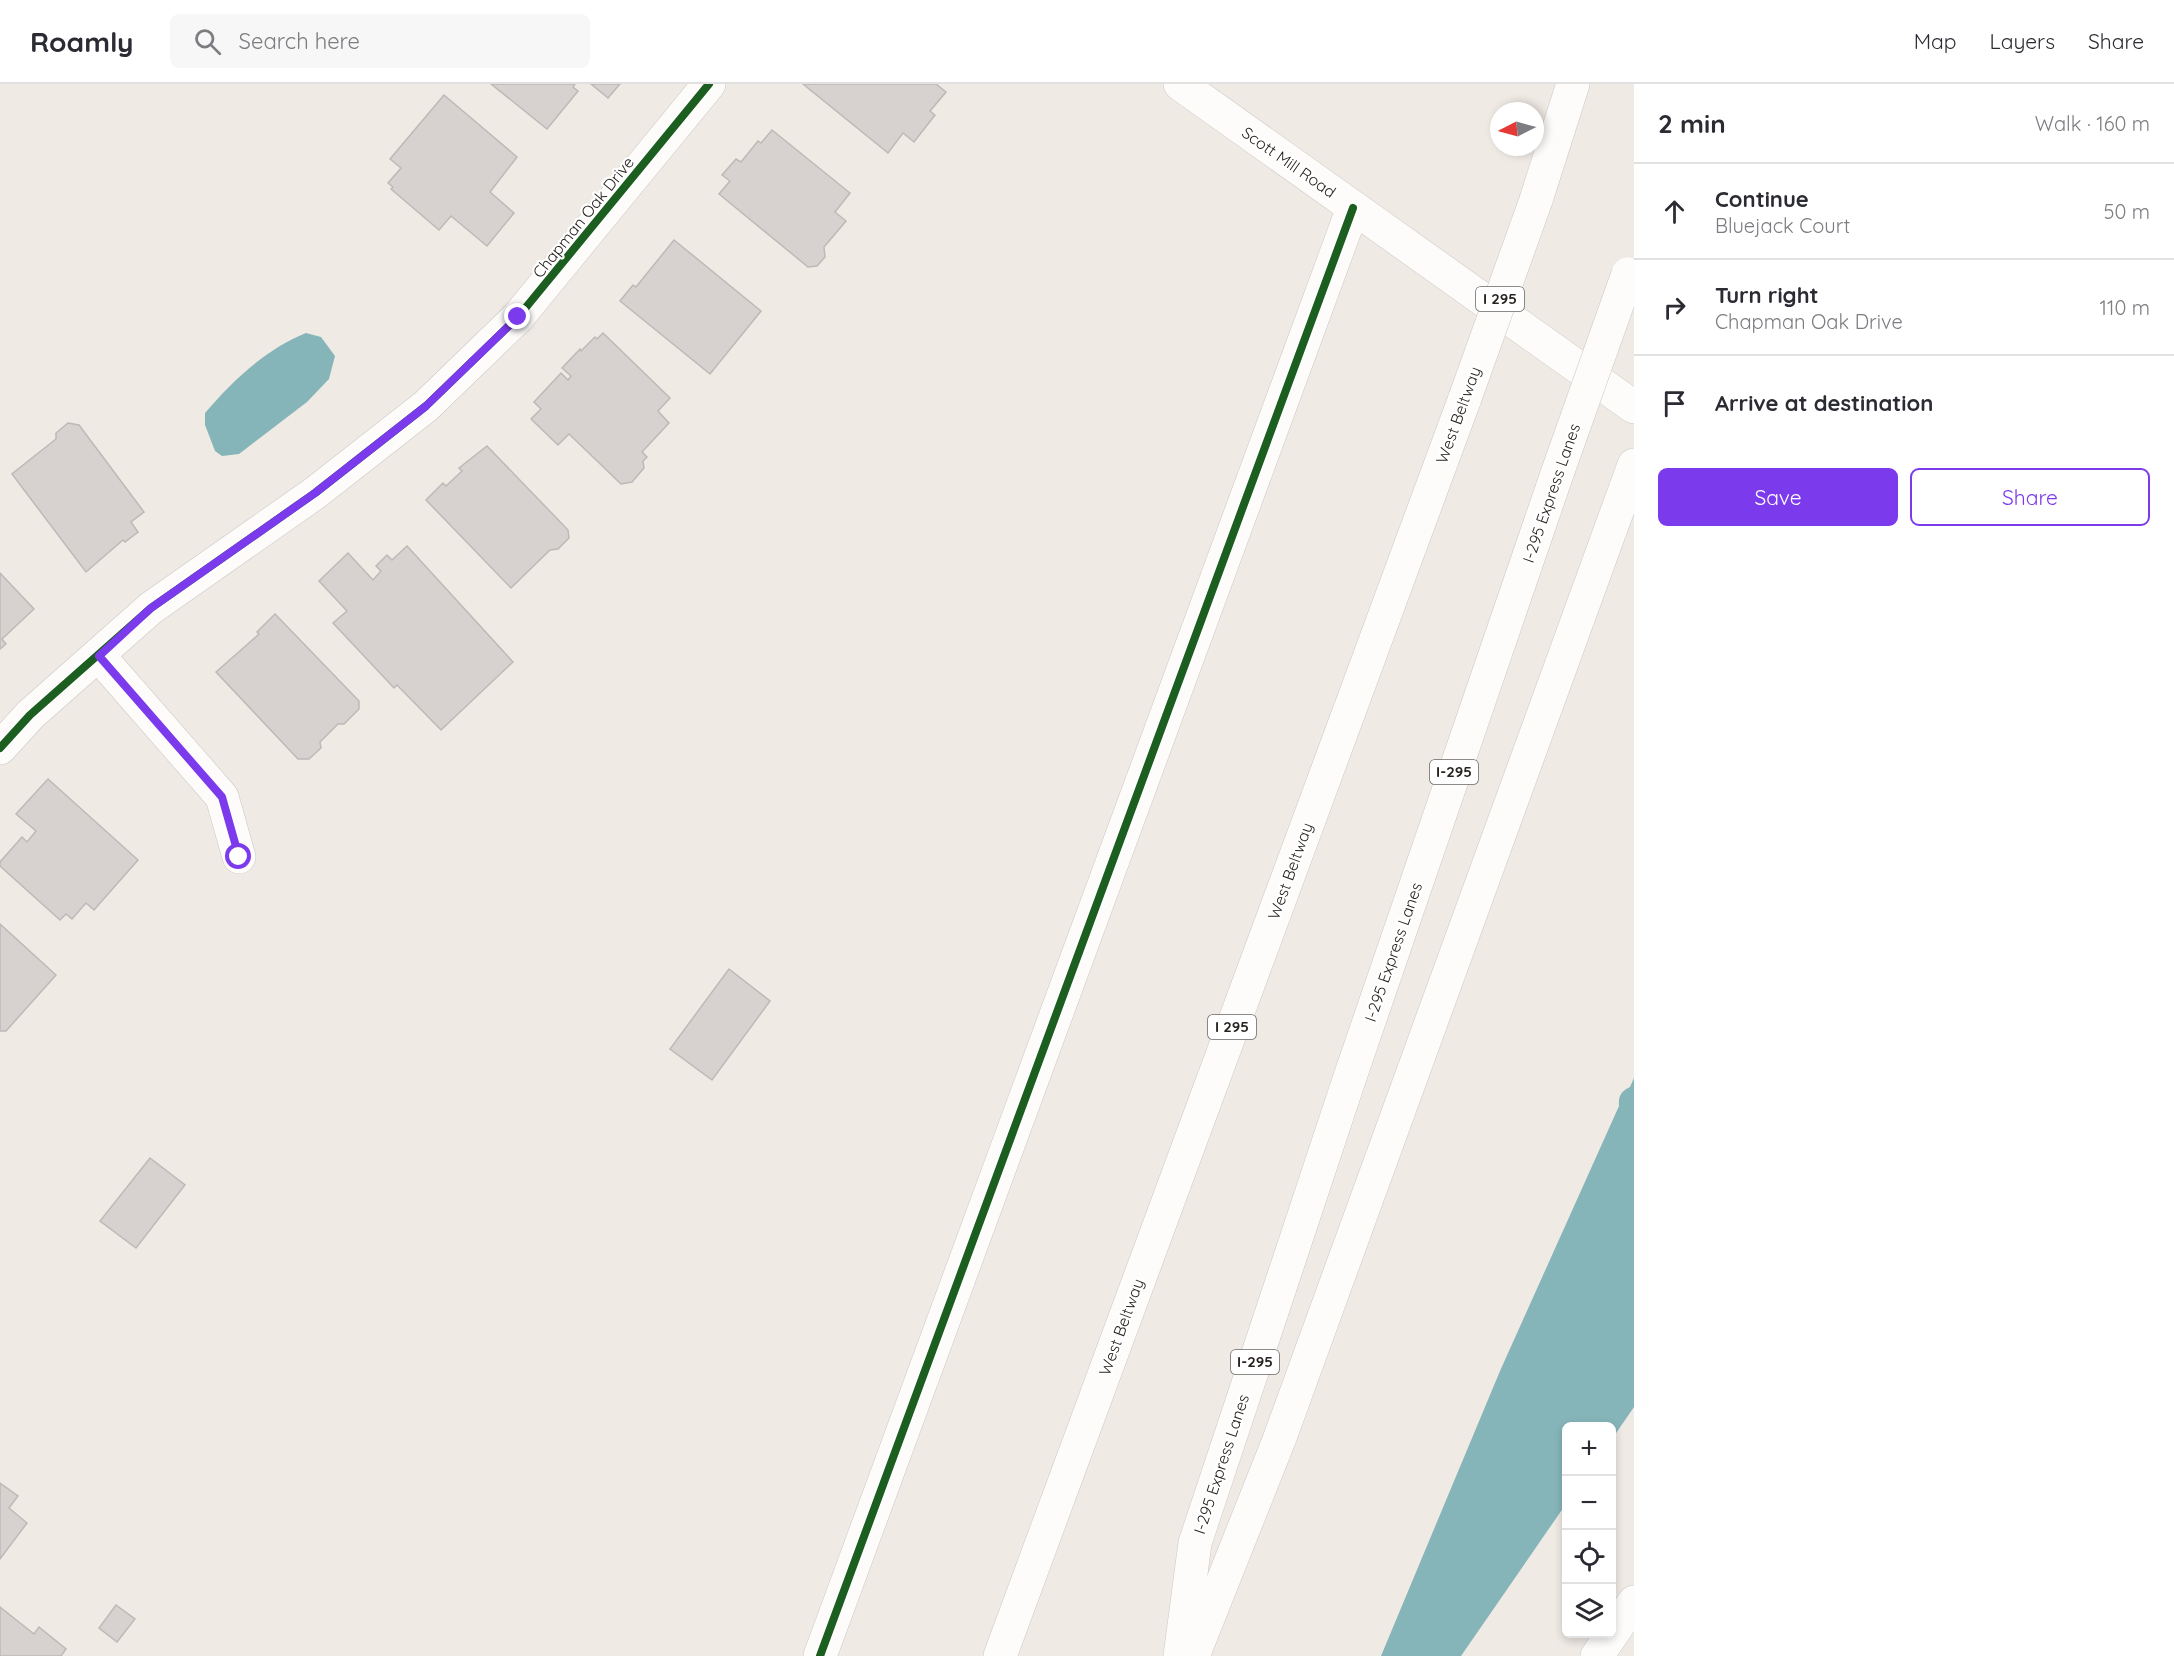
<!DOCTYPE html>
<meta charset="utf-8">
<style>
body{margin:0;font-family:Quicksand,sans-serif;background:#f7f7f7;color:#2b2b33}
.controls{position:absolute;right:18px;bottom:18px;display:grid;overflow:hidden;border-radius:9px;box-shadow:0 3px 9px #0003}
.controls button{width:54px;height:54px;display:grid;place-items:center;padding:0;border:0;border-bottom:2px solid #e1e1e2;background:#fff;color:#2b2b33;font:30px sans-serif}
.compass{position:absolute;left:1490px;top:18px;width:54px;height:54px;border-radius:50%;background:#fff;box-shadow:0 3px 9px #0003;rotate:264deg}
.stop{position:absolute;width:18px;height:18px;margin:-14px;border:4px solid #7c3aed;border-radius:50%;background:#fff}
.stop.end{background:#7c3aed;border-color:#fff;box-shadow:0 2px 6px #0008}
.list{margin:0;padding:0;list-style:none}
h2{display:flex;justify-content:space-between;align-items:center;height:78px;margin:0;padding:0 24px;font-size:26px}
h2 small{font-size:20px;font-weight:400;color:#7c7c81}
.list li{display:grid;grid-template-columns:39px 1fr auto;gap:18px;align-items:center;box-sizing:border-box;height:96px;padding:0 24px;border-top:2px solid #e1e1e2}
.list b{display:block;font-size:22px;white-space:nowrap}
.list p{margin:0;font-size:20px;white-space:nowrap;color:#7c7c81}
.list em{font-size:20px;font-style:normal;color:#7c7c81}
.actions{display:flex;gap:12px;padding:18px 24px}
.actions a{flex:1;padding:14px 0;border:2px solid #7c3aed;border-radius:9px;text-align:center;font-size:21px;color:#7c3aed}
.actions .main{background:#7c3aed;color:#fff}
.icon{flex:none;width:33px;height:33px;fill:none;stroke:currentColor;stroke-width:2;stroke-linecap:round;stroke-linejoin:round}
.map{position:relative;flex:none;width:1634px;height:1572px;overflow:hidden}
header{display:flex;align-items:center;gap:36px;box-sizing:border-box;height:84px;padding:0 30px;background:#fff;border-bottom:2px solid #e1e1e2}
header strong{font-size:28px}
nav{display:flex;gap:33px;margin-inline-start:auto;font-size:21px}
.search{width:420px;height:54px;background:#f7f7f7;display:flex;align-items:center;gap:15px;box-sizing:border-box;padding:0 21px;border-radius:9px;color:#7c7c81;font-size:22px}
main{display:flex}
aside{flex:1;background:#fff}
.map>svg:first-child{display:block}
.water{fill:#86b5b9}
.building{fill:#d7d1cf;stroke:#beb9b7;stroke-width:1.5}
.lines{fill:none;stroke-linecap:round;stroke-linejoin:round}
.street-casing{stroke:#ccc7c4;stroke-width:34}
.secondary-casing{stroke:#ccc7c4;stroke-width:34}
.highway-casing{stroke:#ccc7c4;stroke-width:34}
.street{stroke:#fdfcfb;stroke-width:33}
.secondary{stroke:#fdfcfb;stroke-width:33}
.highway{stroke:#fdfcfb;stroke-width:33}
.highway-bridge-casing{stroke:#ccc7c4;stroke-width:34;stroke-linecap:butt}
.highway-bridge{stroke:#fdfcfb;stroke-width:33}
.cycleway-casing{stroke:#fff;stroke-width:11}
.cycleway{stroke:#1b5e20;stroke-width:8}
.route{stroke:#7c3aed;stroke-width:8}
.labels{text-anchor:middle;stroke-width:4.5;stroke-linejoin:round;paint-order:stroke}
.shield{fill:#fff;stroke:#686563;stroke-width:1.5}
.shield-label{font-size:15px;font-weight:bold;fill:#282320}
.street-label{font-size:16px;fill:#282320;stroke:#fff}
</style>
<header>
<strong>Roamly</strong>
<div class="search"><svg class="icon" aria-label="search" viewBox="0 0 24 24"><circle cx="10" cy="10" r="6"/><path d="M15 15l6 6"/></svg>Search here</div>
<nav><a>Map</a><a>Layers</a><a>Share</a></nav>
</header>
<main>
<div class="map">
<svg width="1634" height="1572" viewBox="0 0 1634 1572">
<rect width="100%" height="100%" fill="#f0eae5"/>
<g class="water">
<path d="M306,249L321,253L335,272L329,295L307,318L239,370L222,372L215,367L205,341V329C232,297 266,265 306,249Z"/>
<path d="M1634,994V1323L1612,1355V1342H1566V1420L1461,1572H1381L1500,1287L1619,1022C1618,1011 1622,1007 1630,1003Z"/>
</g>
<g class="building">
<polygon points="491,0 575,0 573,3 578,7 547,45"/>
<polygon points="591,0 620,0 608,14"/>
<polygon points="803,0 936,0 946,8 930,27 935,31 914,58 903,49 888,69"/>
<polygon points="444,11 517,73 490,108 514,129 487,162 451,132 439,146 391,105 393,103 388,99 401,84 390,75"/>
<polygon points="772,46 850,109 835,128 846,137 824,163 825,173 817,182 808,183 719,110 730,97 722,91 736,75 741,78 758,57 761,59"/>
<polygon points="674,156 761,227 710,290 620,217 633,201 636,203"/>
<polygon points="603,249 670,314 658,327 669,339 642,368 647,373 643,377 644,384 632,398 621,400 569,350 558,361 531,335 541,325 534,318 561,289 568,296 571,292 562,284 580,265 581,267 595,253 597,255"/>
<polygon points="68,339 79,341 144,428 131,438 138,448 125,458 123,456 86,488 12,390 56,355 56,349"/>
<polygon points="487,362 568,446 569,454 558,465 550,466 511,504 426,416 443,399 446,402 462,387 459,384"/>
<polygon points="407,462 513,578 441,646 397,601 394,604 333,539 347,527 319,497 348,469 373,496 381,487 376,482 387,471 392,476"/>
<polygon points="0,489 34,525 2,555 6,560 0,565"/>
<polygon points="275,530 359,617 359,625 344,640 338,640 320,658 321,664 309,675 298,675 216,588 259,550 257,548"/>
<polygon points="48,695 138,776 94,826 86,819 72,835 66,830 60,836 0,782 0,778 22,753 27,758 36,747 16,730"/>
<polygon points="0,840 56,891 6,947 0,947"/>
<polygon points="729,885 770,917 712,996 670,965"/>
<polygon points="150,1074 185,1101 136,1164 100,1137"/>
<polygon points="0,1399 18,1412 9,1424 27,1439 0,1475"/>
<polygon points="116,1521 135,1535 117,1558 99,1544"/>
<polygon points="0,1523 34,1550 39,1543 66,1565 61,1572 0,1572"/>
</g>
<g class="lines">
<defs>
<g id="street">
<polyline points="99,572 222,713 239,773"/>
<polyline points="0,664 30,631 151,524 315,409 426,322 518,233 709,0"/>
<polyline points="820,1572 1353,124"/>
<polyline points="1597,1572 1634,1518"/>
</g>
<polyline id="secondary" points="1180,0 1634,323"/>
<g id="highway">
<polyline points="1536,116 1573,0"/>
<polyline points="1000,1572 1465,314"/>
<polyline points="1180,1572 1195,1459 1351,990 1558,387"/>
<polyline points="1193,1572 1279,1356 1634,381"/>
</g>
</defs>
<use href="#street" class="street-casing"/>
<use href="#secondary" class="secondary-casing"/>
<use href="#highway" class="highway-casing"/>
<use href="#street" class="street"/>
<use href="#secondary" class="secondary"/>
<use href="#highway" class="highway"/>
<defs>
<g id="highway-bridge">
<polyline points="1465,314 1536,116"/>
<polyline points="1558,387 1628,190"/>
</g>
</defs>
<use href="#highway-bridge" class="highway-bridge-casing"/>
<use href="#highway-bridge" class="highway-bridge"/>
<defs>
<g id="cycleway">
<polyline points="0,664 30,631 151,524 315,409 426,322 518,233 709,0"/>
<polyline points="820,1572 1353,124"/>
</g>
</defs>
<use href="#cycleway" class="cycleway-casing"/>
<use href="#cycleway" class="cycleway"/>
</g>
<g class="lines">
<polyline class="route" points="239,773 222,713 99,572 151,524 315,409 426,322 518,233"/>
</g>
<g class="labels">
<g class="shield">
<rect x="1476" y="203" width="48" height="24" rx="4.5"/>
<rect x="1430" y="676" width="48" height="24" rx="4.5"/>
<rect x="1208" y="931" width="48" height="24" rx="4.5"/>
<rect x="1231" y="1266" width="48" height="24" rx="4.5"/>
</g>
<g class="shield-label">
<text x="1500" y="220">I 295</text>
<text x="1454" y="693">I-295</text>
<text x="1232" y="948">I 295</text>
<text x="1255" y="1283">I-295</text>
</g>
<g class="street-label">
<text transform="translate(1289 78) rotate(35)" y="6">Scott Mill Road</text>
<text transform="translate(583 133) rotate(-51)" y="6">Chapman Oak Drive</text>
<text transform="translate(1458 331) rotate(-70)" y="6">West Beltway</text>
<text transform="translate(1551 409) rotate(-71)" y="6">I-295 Express Lanes</text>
<text transform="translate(1290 787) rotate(-70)" y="6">West Beltway</text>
<text transform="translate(1393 868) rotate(-71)" y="6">I-295 Express Lanes</text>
<text transform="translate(1121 1243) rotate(-70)" y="6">West Beltway</text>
<text transform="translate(1221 1380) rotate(-72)" y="6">I-295 Express Lanes</text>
</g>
</g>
</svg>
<div class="controls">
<button>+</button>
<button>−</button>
<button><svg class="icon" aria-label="locate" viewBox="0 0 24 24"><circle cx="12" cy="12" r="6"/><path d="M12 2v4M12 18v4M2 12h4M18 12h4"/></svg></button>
<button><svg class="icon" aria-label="layers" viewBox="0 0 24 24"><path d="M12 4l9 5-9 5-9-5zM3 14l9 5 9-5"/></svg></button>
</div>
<svg class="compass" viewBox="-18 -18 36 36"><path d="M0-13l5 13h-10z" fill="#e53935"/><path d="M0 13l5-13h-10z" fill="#7c7c81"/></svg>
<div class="stop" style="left:239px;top:773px"></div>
<div class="stop end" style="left:518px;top:233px"></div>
</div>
<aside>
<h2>2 min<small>Walk · 160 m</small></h2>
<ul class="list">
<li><svg class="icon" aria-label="ahead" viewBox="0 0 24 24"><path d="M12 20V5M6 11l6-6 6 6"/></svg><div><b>Continue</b><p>Bluejack Court</p></div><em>50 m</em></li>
<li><svg class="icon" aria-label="right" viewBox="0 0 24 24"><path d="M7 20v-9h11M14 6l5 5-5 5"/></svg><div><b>Turn right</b><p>Chapman Oak Drive</p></div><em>110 m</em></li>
<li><svg class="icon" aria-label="arrive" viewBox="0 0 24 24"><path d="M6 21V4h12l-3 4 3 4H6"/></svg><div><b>Arrive at destination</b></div></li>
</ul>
<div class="actions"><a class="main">Save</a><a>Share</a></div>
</aside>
</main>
